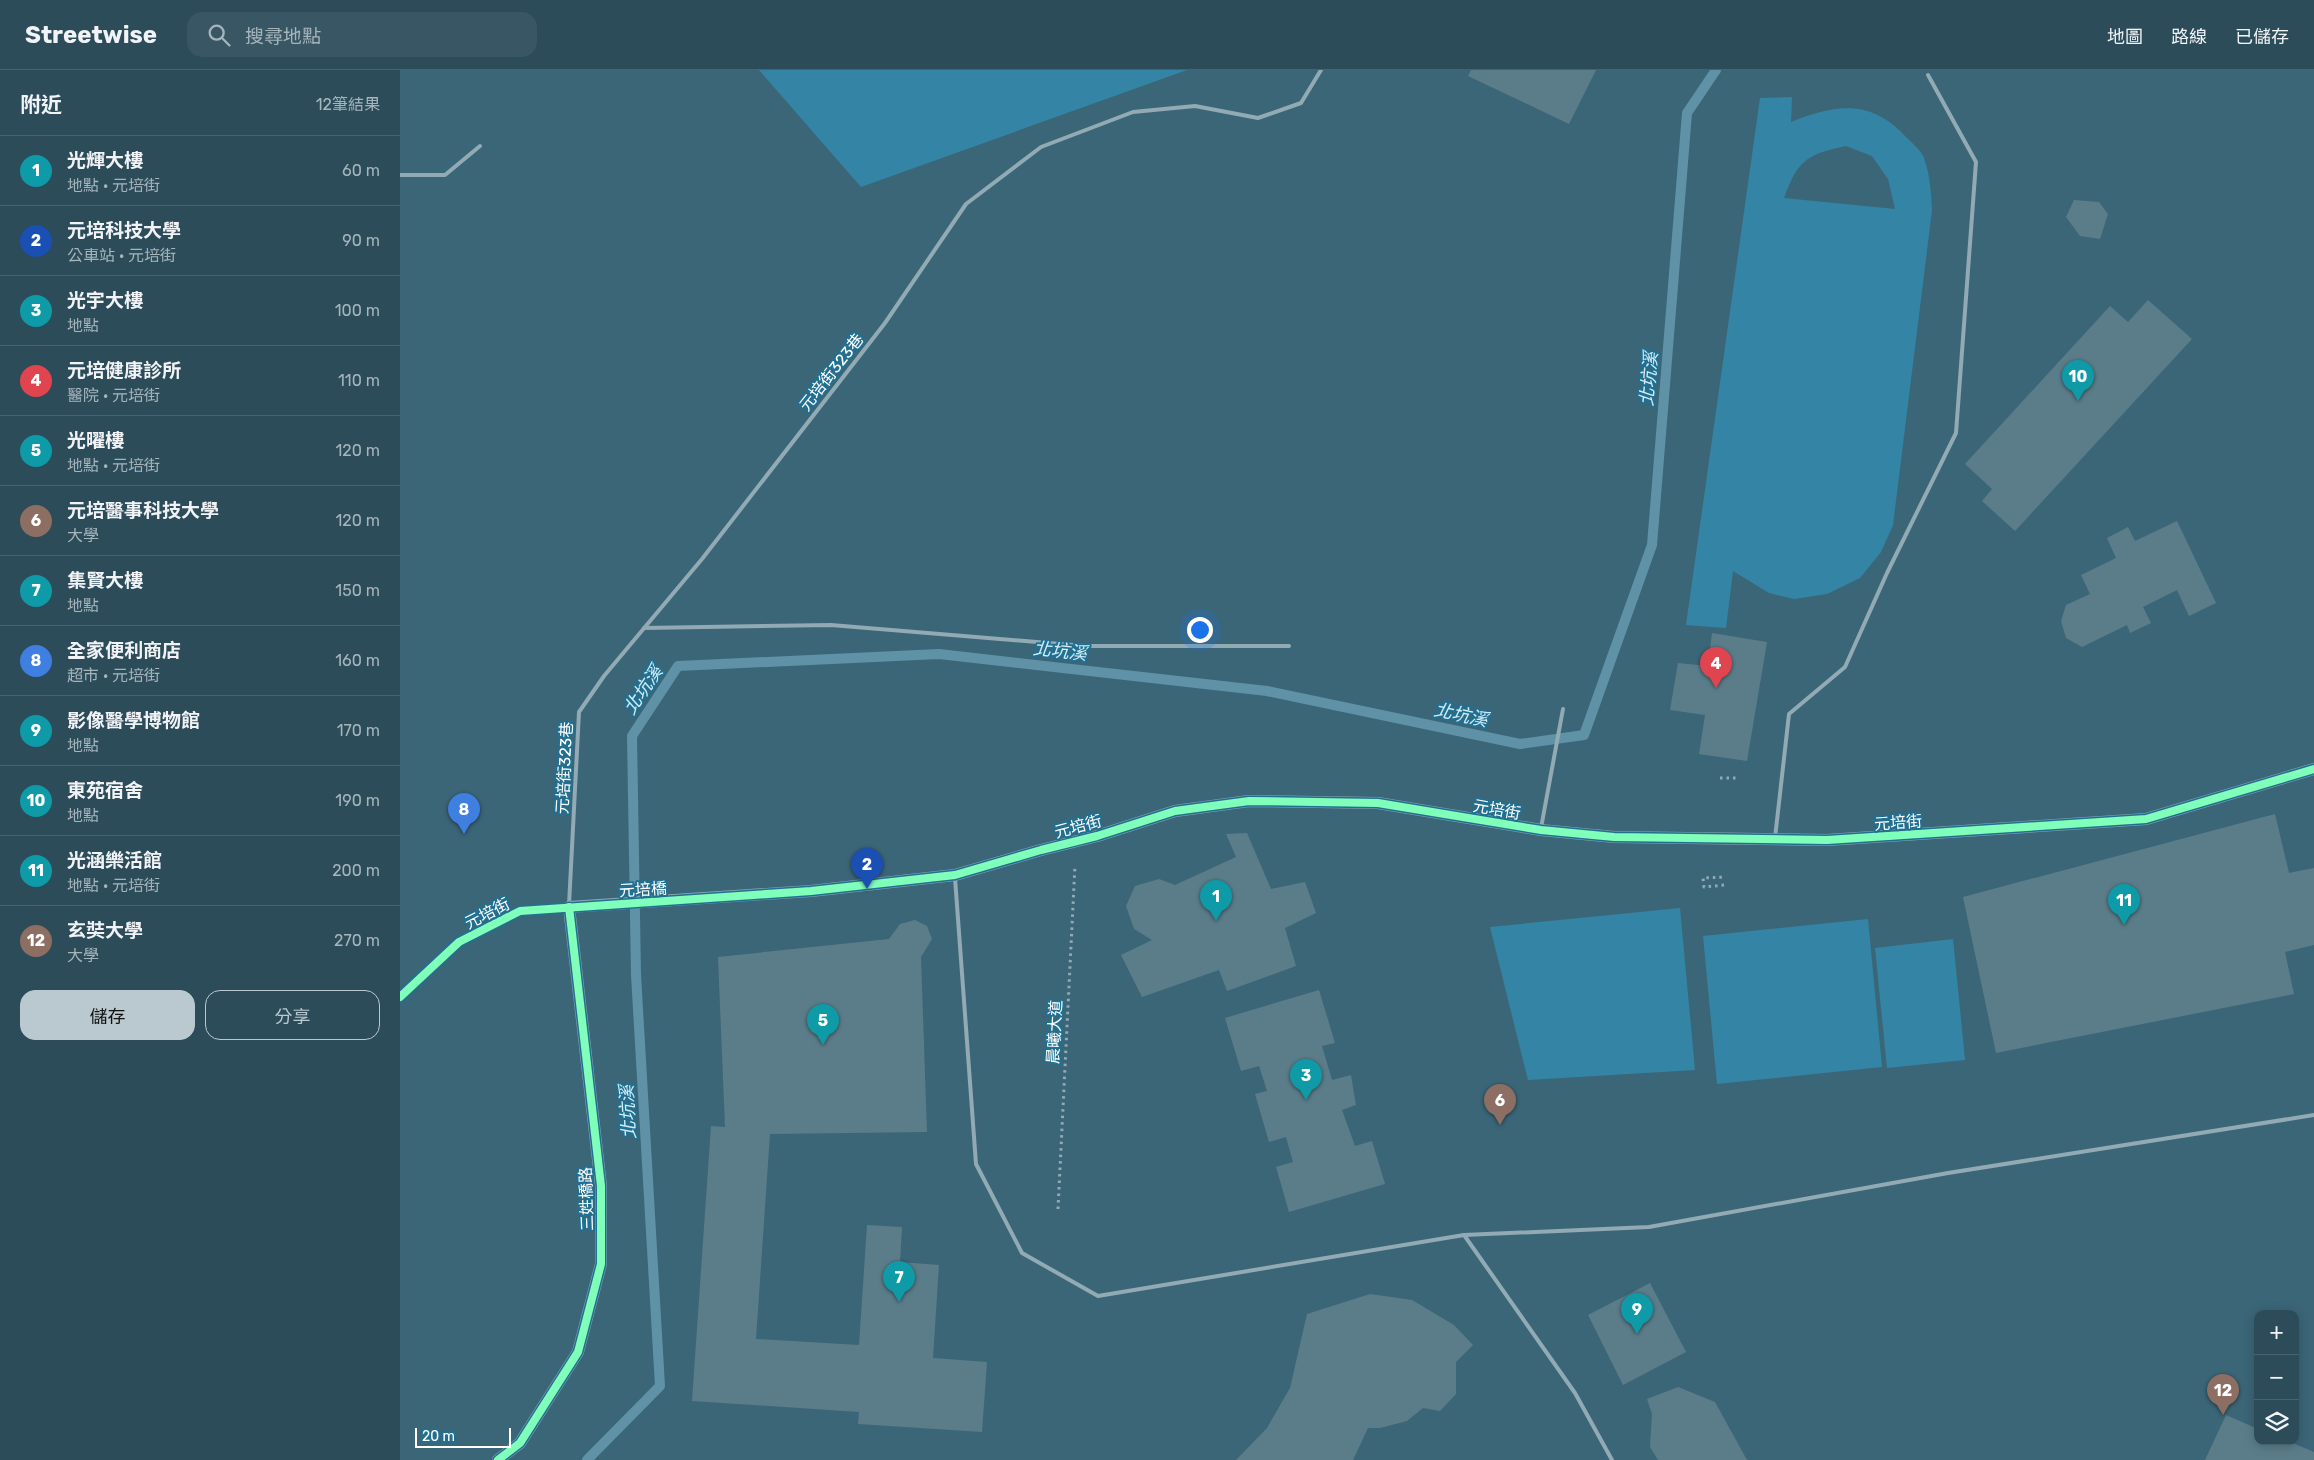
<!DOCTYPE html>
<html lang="zh-TW">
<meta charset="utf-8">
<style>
body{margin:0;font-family:Rubik,"Noto Sans TC",sans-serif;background:#385663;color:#f1f3f6}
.controls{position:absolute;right:15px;bottom:15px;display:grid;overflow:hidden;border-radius:10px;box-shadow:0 2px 12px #0003}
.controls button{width:45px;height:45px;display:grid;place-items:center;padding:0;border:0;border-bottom:1px solid #486370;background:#2c4c5a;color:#f1f3f6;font:25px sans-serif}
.scale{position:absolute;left:15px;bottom:12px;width:96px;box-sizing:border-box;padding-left:5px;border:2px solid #fff;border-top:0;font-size:14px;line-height:18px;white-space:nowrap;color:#fff;-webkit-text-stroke:4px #227091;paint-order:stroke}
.you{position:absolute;left:799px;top:559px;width:18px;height:18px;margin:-12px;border:4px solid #fff;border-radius:50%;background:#1a73e8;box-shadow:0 0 0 8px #1a73e833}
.badge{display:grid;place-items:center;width:32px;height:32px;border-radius:50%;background:#bac9d0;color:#fff;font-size:16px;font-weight:700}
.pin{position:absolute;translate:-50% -41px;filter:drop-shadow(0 1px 2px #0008)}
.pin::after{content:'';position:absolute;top:26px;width:18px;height:15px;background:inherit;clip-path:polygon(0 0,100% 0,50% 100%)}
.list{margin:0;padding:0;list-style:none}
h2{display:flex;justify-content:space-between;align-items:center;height:65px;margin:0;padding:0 20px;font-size:21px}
h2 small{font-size:16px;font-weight:400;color:#a6b4bb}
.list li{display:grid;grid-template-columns:32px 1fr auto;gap:15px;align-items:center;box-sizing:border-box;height:70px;padding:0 20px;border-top:1px solid #486370}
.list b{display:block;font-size:19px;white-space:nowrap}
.list p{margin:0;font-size:16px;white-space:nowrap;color:#a6b4bb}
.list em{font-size:16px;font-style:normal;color:#a6b4bb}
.actions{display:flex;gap:10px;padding:15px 20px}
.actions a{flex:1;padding:11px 0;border:1px solid #bac9d0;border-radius:15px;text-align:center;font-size:18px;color:#bac9d0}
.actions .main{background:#bac9d0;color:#111}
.icon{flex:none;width:28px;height:28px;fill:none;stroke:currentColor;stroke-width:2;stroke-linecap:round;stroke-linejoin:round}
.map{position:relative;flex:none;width:1914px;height:1390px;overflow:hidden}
header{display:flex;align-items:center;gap:30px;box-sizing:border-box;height:70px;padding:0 25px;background:#2c4c5a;border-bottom:1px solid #486370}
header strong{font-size:24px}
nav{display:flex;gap:28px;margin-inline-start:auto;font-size:18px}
.search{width:350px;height:45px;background:#385663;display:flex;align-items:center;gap:12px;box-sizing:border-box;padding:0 18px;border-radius:15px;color:#a6b4bb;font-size:19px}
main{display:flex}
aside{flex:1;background:#2c4c5a}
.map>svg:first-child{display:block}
.green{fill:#3485a5;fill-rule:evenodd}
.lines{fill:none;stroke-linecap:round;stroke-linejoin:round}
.stream{stroke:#5f92a6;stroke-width:10}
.building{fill:#5b7d8a}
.path{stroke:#91aab4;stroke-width:3;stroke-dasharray:2.5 4;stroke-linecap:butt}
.lane{stroke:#91aab4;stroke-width:4}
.street{stroke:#91aab4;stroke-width:5}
.secondary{stroke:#8ba6b0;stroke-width:12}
.cycleway-casing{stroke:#227091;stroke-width:11}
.cycleway{stroke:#80ffba;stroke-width:8}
.labels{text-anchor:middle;stroke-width:4;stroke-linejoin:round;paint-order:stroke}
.street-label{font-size:16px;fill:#fff;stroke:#227091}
.water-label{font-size:18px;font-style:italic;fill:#d3edf7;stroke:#227091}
</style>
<header>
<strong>Streetwise</strong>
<div class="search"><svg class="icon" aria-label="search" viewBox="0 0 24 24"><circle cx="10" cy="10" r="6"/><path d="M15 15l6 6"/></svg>搜尋地點</div>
<nav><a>地圖</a><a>路線</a><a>已儲存</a></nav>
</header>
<main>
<aside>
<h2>附近<small>12筆結果</small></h2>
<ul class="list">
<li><span class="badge" style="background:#0f9aa8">1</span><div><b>光輝大樓</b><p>地點 · 元培街</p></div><em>60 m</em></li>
<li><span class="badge" style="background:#1a4fb4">2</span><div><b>元培科技大學</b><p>公車站 · 元培街</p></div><em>90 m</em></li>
<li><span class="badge" style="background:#0f9aa8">3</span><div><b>光宇大樓</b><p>地點</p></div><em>100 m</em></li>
<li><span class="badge" style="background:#e0444e">4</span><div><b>元培健康診所</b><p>醫院 · 元培街</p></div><em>110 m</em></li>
<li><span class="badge" style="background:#0f9aa8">5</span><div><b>光曜樓</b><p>地點 · 元培街</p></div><em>120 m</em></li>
<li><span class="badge" style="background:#8d6e63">6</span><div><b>元培醫事科技大學</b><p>大學</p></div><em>120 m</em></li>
<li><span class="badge" style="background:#0f9aa8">7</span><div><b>集賢大樓</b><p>地點</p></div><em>150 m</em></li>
<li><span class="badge" style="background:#3f7fe0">8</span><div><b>全家便利商店</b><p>超市 · 元培街</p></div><em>160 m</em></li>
<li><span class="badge" style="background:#0f9aa8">9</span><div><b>影像醫學博物館</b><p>地點</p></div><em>170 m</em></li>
<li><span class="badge" style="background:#0f9aa8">10</span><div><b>東苑宿舍</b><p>地點</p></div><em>190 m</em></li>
<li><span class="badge" style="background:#0f9aa8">11</span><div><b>光涵樂活館</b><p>地點 · 元培街</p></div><em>200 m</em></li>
<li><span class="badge" style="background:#8d6e63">12</span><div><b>玄奘大學</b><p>大學</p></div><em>270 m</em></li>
</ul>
<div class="actions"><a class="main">儲存</a><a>分享</a></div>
</aside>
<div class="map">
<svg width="1914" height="1390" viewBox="0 0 1914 1390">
<rect width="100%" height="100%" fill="#3b6678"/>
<g class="green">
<polygon points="359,0 787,0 461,117"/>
<path d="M1392,27L1391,52C1436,34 1471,29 1506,67C1512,73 1521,80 1524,88C1530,105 1531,122 1532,140L1493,455L1481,482L1460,508L1427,524L1394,529L1369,523L1333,501L1326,558L1286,555L1360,28ZM1446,76L1472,86L1488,109L1495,139L1384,128C1398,89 1408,84 1446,76Z"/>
<polygon points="1280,838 1295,1000 1128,1010 1090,857"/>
<polygon points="1468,849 1482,997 1317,1014 1303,866"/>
<polygon points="1553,869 1565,990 1487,998 1475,878"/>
</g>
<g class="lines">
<polyline class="stream" points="187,1390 260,1316 236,905 232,666 278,596 539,584 867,621 1120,674 1184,665 1252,475 1287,43 1316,0"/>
</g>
<g class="building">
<polygon points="1071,0 1196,0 1169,54 1068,6"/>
<polygon points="1674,130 1699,132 1708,144 1700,169 1680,166 1666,147"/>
<polygon points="1748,230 1792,269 1615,461 1582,431 1592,419 1565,394 1710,236 1728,252"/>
<polygon points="1777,451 1816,533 1789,546 1777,520 1743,537 1751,553 1730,563 1727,555 1682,577 1666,568 1661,551 1666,535 1690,524 1681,505 1716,488 1707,468 1728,457 1735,471"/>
<polygon points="1312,563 1367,572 1347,691 1299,684 1305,645 1270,640 1278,593 1308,596"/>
<polygon points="1875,744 1889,803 1914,798 1914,875 1885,882 1894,924 1596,983 1563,827"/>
<polygon points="847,763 871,819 905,812 916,843 885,858 896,896 827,921 819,900 742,927 721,885 752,870 734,859 726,836 735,816 759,809 775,815 836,787 826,764"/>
<polygon points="515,850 527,856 532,869 521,887 527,1062 370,1064 356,1269 459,1275 467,1155 502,1157 500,1192 539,1195 533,1288 587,1292 582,1362 458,1354 459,1342 292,1331 311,1056 325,1057 318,887 489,869 500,854"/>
<polygon points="919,920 935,973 922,976 932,1010 951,1005 956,1035 942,1040 955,1076 972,1071 985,1114 889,1142 876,1097 893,1092 886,1067 869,1072 855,1024 867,1021 859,996 841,1001 825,948"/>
<polygon points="1250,1213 1286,1282 1223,1315 1188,1245"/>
<polygon points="970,1224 1012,1230 1054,1255 1073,1275 1056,1292 1056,1324 1040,1341 1023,1338 1007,1351 980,1358 968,1358 953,1390 836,1390 867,1358 890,1318 907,1244"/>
<polygon points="1278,1317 1315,1332 1347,1390 1258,1390 1250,1377 1252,1344 1247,1329"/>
<polygon points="1826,1345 1858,1359 1858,1371 1888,1371 1914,1382 1914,1390 1805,1390"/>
</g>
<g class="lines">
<g class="path">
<polyline points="1320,708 1338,708"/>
<polyline points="1324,815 1304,817 1303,808 1325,807"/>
<polyline points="658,1139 675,795"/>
</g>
<g class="lane">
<polyline points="0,105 45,105 80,76"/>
<polyline points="244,558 431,555 685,576 889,576"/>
<polyline points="1141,758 1163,639"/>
<polyline points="1375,768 1389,644 1445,597 1487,503 1556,363 1576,92 1528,5"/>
<polyline points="555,808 576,1094 622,1183 698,1226 1064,1165 1249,1157 1548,1103 1914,1045"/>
<polyline points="169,835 179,642 204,606 302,489 485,253 566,134 641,77 733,42 795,36 858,48 901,33 921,0"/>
<polyline points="1064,1165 1175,1323 1212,1390"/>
</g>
<polyline class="street" points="0,927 59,872 120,841 169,837"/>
<polyline class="secondary" points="98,1390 120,1373 178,1282 201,1194 201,1116 169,837 411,821 555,805 641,780 697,766 775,741 849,731 978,733 1141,760 1214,767 1427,770 1746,749 1914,699"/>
<defs>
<g id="cycleway">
<polyline points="0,927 59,872 120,841 411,821 555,805 641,780 697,766 775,741 849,731 978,733 1141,760 1214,767 1427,770 1746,749 1914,699"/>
<polyline points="98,1390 120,1373 178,1282 201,1194 201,1116 169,837"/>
</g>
</defs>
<use href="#cycleway" class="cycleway-casing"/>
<use href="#cycleway" class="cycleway"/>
</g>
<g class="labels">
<g class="street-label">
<text transform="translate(431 302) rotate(-52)" y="6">元培街323巷</text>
<text transform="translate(164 698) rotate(-87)" y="6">元培街323巷</text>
<text transform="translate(1097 739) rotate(10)" y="6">元培街</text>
<text transform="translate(1498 752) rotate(-4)" y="6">元培街</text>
<text transform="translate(678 756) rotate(-15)" y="6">元培街</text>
<text transform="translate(243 819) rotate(-3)" y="6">元培橋</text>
<text transform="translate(87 843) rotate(-27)" y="6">元培街</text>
<text transform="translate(654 962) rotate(-87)" y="6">晨曦大道</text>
<text transform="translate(186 1129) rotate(-92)" y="6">三姓橋路</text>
</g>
<g class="water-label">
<text transform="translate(1249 309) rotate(-85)" y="6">北坑溪</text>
<text transform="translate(660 581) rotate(6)" y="6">北坑溪</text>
<text transform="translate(243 620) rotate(-56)" y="6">北坑溪</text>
<text transform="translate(1061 645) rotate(12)" y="6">北坑溪</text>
<text transform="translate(228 1042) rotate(-93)" y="6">北坑溪</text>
</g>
</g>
</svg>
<div class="controls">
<button>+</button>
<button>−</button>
<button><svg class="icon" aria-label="layers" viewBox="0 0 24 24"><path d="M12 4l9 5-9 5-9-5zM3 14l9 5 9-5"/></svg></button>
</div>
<div class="scale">20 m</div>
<div class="you"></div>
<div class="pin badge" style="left:816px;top:851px;background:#0f9aa8">1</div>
<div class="pin badge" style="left:467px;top:819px;background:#1a4fb4">2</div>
<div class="pin badge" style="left:906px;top:1030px;background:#0f9aa8">3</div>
<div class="pin badge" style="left:1316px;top:618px;background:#e0444e">4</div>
<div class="pin badge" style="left:423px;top:975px;background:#0f9aa8">5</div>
<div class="pin badge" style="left:1100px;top:1055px;background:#8d6e63">6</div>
<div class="pin badge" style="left:499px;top:1232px;background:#0f9aa8">7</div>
<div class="pin badge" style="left:64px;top:764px;background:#3f7fe0">8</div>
<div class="pin badge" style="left:1237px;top:1264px;background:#0f9aa8">9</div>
<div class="pin badge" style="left:1678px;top:331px;background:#0f9aa8">10</div>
<div class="pin badge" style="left:1724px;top:855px;background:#0f9aa8">11</div>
<div class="pin badge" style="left:1823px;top:1345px;background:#8d6e63">12</div>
</div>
</main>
